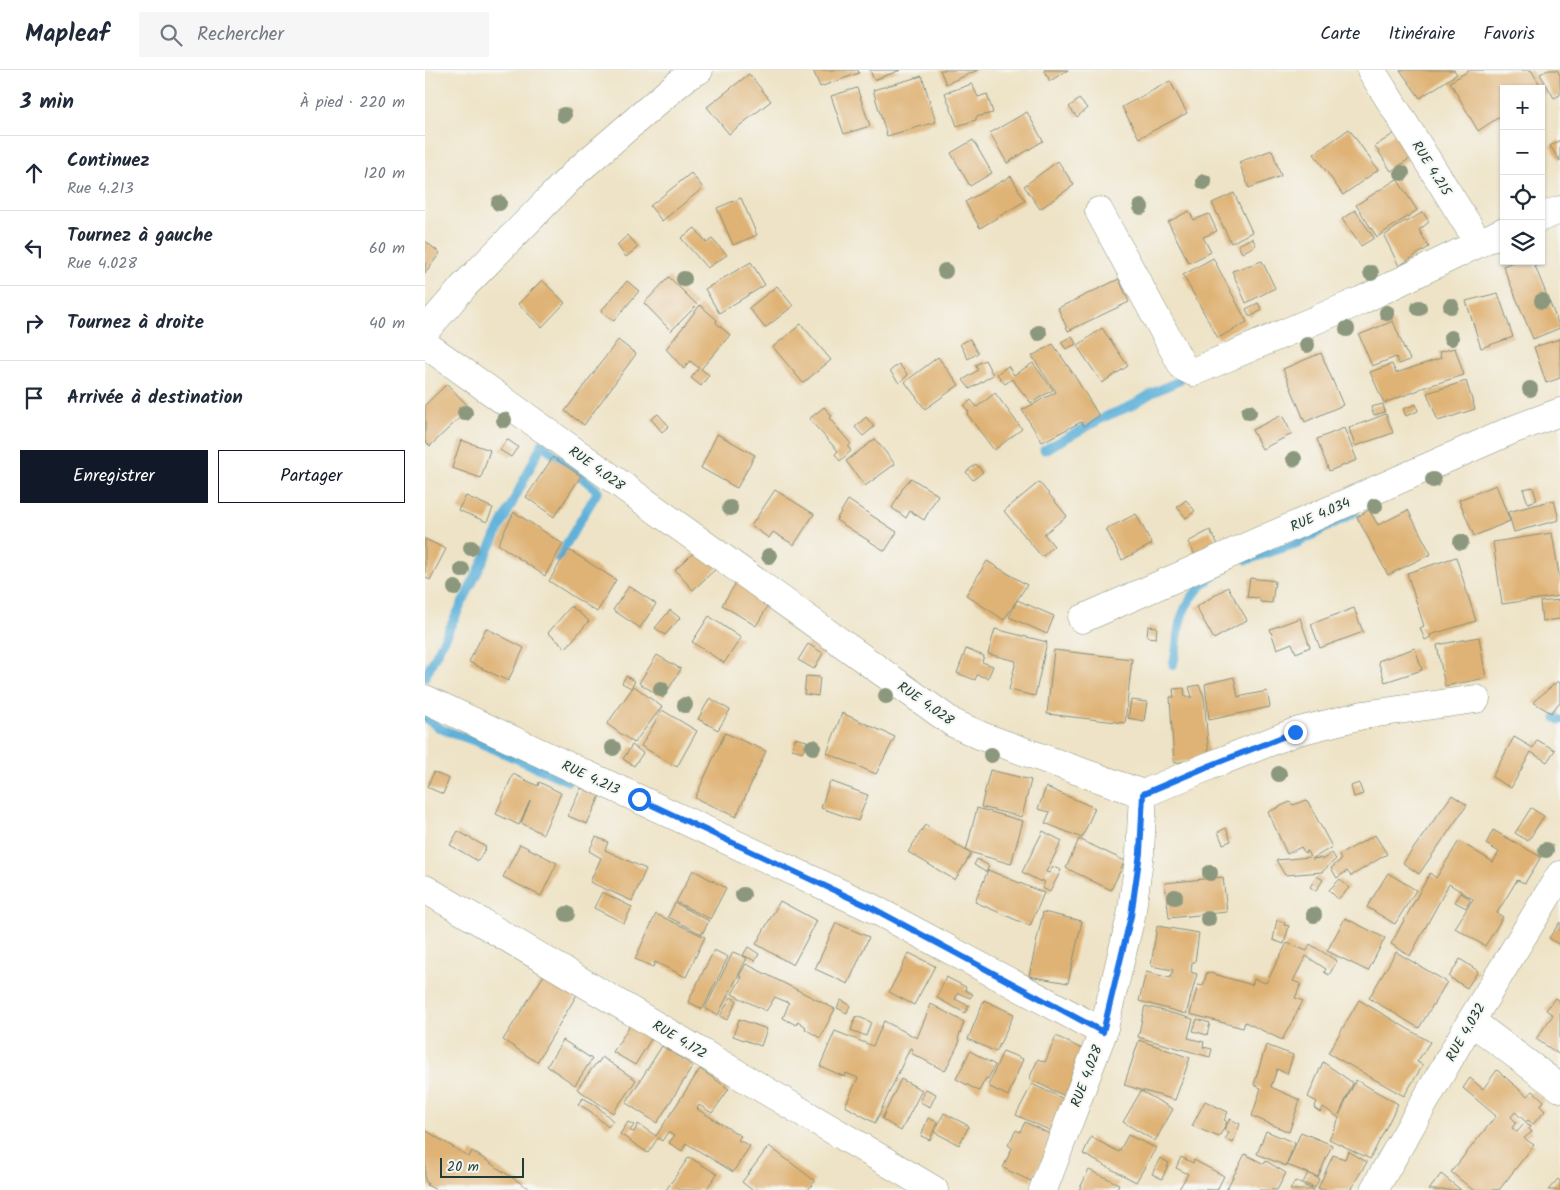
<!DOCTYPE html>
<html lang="fr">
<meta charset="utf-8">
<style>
body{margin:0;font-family:Kalam,sans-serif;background:#f6f6f7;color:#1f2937}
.controls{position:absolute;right:15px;top:15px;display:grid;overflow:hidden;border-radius:0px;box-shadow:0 1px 4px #0004}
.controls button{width:45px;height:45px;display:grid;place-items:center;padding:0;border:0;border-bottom:1px solid #e0e1e3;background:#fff;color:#1f2937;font:25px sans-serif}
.scale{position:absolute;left:15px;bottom:12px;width:84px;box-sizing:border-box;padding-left:5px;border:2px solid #1f3d34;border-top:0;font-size:14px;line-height:18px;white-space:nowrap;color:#1f3d34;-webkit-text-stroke:4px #f6f6f2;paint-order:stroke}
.stop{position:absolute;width:15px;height:15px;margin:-11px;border:4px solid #1a73e8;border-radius:50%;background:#fff}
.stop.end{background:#1a73e8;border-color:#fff;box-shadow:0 1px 5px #0008}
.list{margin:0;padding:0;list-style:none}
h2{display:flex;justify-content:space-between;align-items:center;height:65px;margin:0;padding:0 20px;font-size:21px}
h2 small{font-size:16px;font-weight:400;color:#747a83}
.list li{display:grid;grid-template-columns:32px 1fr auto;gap:15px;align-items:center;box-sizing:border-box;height:75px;padding:0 20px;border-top:1px solid #e0e1e3}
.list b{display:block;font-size:19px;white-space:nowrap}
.list p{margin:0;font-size:16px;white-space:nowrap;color:#747a83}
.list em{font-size:16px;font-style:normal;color:#747a83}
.actions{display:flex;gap:10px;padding:15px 20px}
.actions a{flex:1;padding:11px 0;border:1px solid #111827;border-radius:0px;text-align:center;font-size:18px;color:#111827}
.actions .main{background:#111827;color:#fff}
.icon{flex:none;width:28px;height:28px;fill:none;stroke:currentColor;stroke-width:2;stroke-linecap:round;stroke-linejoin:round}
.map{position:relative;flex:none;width:1135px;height:1120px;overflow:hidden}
header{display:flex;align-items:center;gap:30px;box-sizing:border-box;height:70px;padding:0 25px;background:#fff;border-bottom:1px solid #e0e1e3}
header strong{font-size:24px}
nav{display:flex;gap:28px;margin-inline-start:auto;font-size:18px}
.search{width:350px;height:45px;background:#f6f6f7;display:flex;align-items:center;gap:12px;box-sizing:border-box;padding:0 18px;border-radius:0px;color:#747a83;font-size:19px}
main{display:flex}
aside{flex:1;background:#fff}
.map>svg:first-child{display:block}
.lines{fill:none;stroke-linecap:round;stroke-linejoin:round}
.stream{stroke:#5eb1d9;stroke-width:9}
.building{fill:#dfb275}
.minor-casing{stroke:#86907d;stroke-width:29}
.minor{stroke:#fff;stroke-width:28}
.tree{fill:#8c987d}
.route{stroke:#1a73e8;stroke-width:6}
.labels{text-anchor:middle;stroke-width:4;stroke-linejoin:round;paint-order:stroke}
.street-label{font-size:14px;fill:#1f3d34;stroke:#f6f6f2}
</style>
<header>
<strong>Mapleaf</strong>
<div class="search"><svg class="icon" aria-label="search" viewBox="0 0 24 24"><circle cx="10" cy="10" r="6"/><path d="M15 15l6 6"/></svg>Rechercher</div>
<nav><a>Carte</a><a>Itinéraire</a><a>Favoris</a></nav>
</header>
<main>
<aside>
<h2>3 min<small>À pied · 220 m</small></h2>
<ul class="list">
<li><svg class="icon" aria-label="ahead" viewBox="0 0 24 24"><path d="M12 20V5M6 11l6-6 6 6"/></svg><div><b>Continuez</b><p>Rue 4.213</p></div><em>120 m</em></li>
<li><svg class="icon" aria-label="left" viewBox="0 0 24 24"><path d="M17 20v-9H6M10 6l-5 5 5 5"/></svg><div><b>Tournez à gauche</b><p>Rue 4.028</p></div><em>60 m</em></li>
<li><svg class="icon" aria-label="right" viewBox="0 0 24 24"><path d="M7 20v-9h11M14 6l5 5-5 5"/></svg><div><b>Tournez à droite</b></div><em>40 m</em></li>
<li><svg class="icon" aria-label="arrive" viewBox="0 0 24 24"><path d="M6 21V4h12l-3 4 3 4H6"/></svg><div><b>Arrivée à destination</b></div></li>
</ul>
<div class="actions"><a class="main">Enregistrer</a><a>Partager</a></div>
</aside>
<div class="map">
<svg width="1135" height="1120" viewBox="0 0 1135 1120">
<rect width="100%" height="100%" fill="#f6f6f2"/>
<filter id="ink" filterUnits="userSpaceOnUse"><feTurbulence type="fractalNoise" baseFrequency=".02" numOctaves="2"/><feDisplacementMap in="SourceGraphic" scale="10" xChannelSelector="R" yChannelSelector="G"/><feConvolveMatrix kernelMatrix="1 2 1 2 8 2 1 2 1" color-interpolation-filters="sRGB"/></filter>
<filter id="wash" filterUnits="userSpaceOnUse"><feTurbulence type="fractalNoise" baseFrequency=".0096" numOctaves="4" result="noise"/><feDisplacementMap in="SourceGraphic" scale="20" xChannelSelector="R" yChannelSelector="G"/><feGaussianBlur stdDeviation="1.12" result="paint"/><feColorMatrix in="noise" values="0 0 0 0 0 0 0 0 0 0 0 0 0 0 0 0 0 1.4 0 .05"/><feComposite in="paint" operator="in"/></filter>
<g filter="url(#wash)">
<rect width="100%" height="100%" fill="#eee3c6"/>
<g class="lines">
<g class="stream">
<polyline points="619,380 682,346 706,336 727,323 754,311"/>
<polyline points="822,490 873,473 930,442"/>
<path d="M748,595C752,581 752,566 755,552C761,529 777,513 796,501"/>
<polyline points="0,607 117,374 173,421 133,488"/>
<polyline points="0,648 16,659 55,673 143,711"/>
<polyline points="1131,648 1135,650"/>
</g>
</g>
<g id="blocks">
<g class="building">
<polygon points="388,0 433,0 434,3 395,17"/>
<polygon points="445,0 476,0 449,10"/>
<polygon points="515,0 553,0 521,14"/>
<polygon points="619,0 643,0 625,11"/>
<polygon points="975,0 1029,0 1032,4 995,28"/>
<polygon points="1045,0 1106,0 1120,23 1116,25 1116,19 1079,19 1079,49 1077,45 1053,61 1025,12"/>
<polygon points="1123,0 1132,0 1135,5 1135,25 1129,28 1115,4"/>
<polygon points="324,4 346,31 304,64 282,37"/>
<polygon points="497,6 511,52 462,66 448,20"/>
<polygon points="745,11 762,43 714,68 697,37"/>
<polygon points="547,14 553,27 562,24 568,43 551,47 551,50 532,56 520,23"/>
<polygon points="432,18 445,56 419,64 406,26"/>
<polygon points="654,29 662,38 652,47 644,37"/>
<polygon points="602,42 618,71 582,93 565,63"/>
<polygon points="924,59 953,100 918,125 889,84"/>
<polygon points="976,59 992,84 966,101 950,76"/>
<polygon points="548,70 567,103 545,116 526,83"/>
<polygon points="1135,70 1135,91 1125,76"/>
<polygon points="847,80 856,106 824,118 814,92"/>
<polygon points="633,91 649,115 615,139 599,116"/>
<polygon points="266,103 278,118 237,151 225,136"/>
<polygon points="586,106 600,131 555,158 540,132"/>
<polygon points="972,109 992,140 952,167 931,135"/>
<polygon points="809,123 827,162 806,173 787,133"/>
<polygon points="316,128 332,165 308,175 292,138"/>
<polygon points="930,140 949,168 936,176 917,149"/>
<polygon points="764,141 769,150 784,144 792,161 778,167 786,182 764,193 743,152"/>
<polygon points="998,142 1004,152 994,160 1004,177 974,196 959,166 980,151 982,152"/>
<polygon points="270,158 282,173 287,169 302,185 282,198 256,168"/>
<polygon points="203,165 213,177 201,187 192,175"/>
<polygon points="827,168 831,175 817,183 813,175"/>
<polygon points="0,171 15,183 0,203"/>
<polygon points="788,188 822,252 793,268 758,205"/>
<polygon points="837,191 850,218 821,233 807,201"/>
<polygon points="1090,191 1108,191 1135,258 1108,269 1078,196"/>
<polygon points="326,192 340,215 294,243 280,219"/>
<polygon points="244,207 272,235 246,261 219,233"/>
<polygon points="694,209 704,232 643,261 633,238"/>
<polygon points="117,210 140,233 117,257 93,234"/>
<polygon points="202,211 214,221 189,251 176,241"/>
<polygon points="352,216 368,236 340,258 324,238"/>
<polygon points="1073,223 1088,267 1056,278 1041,231"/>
<polygon points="833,233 837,240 825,247 821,239"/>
<polygon points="275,235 292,250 291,253 305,265 276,299 284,305 276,316 266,308 274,298 265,291 259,299 241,279"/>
<polygon points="968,251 981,283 982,283 985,290 974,294 971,287 947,296 934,265"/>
<polygon points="376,254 406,290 378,313 348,277"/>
<polygon points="677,258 703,296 677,313 652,276"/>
<polygon points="647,266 651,274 641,279 636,272"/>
<polygon points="545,269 553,283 543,289 535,274"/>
<polygon points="1135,269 1135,308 1121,313 1109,277"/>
<polygon points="193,270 211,284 159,355 140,341"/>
<polygon points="628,274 649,305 674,346 659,356 656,352 617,372 597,340 631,322 607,286"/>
<polygon points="1030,278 1039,305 994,319 994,320 959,333 945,302 967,294 971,303 1016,288 1014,282"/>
<polygon points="896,283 918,335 880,352 858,299"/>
<polygon points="513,287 534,315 500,339 480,312"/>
<polygon points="560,290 568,305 545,319 538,310 553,300 550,295"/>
<polygon points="608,293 628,320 606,333 587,309 580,314 572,304 583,296 589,305"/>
<polygon points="474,294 483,305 474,313 465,301"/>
<polygon points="1041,311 1050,339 1013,351 1002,323"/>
<polygon points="22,314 45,338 5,376 0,371 0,335"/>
<polygon points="570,323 597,359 569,380 542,344 544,342 539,336 546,330 552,337"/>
<polygon points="958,334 960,342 949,345 946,337"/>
<polygon points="991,334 993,341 981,346 978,339"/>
<polygon points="399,337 407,346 404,348 426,374 423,377 426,381 415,391 410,384 413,381 384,349"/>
<polygon points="233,344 244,356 237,362 226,349"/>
<polygon points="961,344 968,363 930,376 924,358"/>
<polygon points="857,345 867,364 837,379 827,360"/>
<polygon points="441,347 449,357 438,366 430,357"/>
<polygon points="919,358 932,390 904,401 892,369"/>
<polygon points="292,364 330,385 312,418 276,398"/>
<polygon points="82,369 93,377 86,387 75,380"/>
<polygon points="450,369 470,394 440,416 421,391"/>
<polygon points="36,370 65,380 56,408 27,398"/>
<polygon points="128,387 156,406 129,447 101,427"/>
<polygon points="551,394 558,402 548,410 541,402"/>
<polygon points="486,408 513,425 499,450 485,441 481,448 467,438 479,416"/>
<polygon points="614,412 642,446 619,464 629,476 617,487 579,441"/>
<polygon points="1071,415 1085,451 1049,466 1034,430"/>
<polygon points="1108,417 1112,430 1103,433 1098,419"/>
<polygon points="350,420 389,444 369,475 348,462 344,468 326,456"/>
<polygon points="41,426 68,438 62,452 33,440"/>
<polygon points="423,430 472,462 460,481 411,450"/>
<polygon points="761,430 770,441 761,448 752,437"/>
<polygon points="1129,430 1134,450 1089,462 1083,442"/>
<polygon points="944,440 953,455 983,440 1006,484 963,505 932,447"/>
<polygon points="89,442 138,474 120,506 73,474"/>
<polygon points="711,444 727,474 697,490 681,459"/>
<polygon points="785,460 796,480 774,492 763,472"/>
<polygon points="1127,463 1135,510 1135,526 1077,534 1068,472"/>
<polygon points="0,469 21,479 5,510 0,507"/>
<polygon points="276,476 294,496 268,520 250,500"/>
<polygon points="142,481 146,481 191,510 172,542 124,511"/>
<polygon points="1031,487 1051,551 1005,565 1006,567 1000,570 995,558 999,556 982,503"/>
<polygon points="562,491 602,515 592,530 629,546 622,564 584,547 592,530 579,550 541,525"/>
<polygon points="825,508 850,511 847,533 835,532 835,528 822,527"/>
<polygon points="312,511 346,531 331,556 297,535"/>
<polygon points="204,516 231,534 215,558 188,540"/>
<polygon points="803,517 822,550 789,569 771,537"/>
<polygon points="1135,530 1135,549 1117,551 1115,532"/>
<polygon points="146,536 164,551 141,578 123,563"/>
<polygon points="929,538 938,562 895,578 886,554"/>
<polygon points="245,540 255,548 240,565 230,558"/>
<polygon points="284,546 316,568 299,593 267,572"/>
<polygon points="875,548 885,577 871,583 867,573 852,579 845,559"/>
<polygon points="723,556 732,557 731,568 722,567"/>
<polygon points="61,558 99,578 83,611 44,592"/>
<polygon points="570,559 622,572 610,626 584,620 591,591 563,584"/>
<polygon points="1054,567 1061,608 1020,616 1012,575"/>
<polygon points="383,574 398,583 389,599 373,590"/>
<polygon points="990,578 997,600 960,612 953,591"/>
<polygon points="541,579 559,586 557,592 568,596 563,608 552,605 550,610 532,603"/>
<polygon points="629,580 707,589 700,653 622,644"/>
<polygon points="232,585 256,599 238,628 214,613"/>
<polygon points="201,606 210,611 206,618 197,613"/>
<polygon points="381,606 395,607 393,626 379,624"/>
<polygon points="809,607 813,627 842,621 845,637 784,650 780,614"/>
<polygon points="1133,611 1135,613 1135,632 1126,643 1108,632"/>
<polygon points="774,615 779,626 784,687 749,693 745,627 749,627 748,619 759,618 760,627 767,627 764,617"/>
<polygon points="209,616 237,637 209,673 182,654"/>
<polygon points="285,628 305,640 293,660 273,649"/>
<polygon points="706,630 722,632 719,651 703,648"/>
<polygon points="237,640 272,661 252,697 216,676"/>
<polygon points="417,643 470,667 451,704 402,683"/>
<polygon points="300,663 341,681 311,747 270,728"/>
<polygon points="1089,667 1108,678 1112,670 1130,680 1122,692 1106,682 1086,718 1067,707"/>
<polygon points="370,668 382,671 378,682 367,679"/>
<polygon points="207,675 218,683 209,696 198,689"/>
<polygon points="565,700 606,710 597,747 556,737"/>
<polygon points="9,702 24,709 18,724 2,717"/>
<polygon points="88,704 113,716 114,712 136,723 118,764 96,753 105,731 94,755 71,744"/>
<polygon points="405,711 443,725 433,751 396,738"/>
<polygon points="934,713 938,724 929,727 926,716"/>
<polygon points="621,717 670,738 657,768 620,753 625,742 613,739"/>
<polygon points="156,718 175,726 162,754 143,746"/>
<polygon points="1027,725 1042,735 994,804 978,793"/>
<polygon points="882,730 907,777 887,789 896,788 897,790 907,783 911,789 897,802 860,805 851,790 885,787 882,781 880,783 876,777 862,784 843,742 865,732 868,735"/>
<polygon points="552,738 598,751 586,794 541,781"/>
<polygon points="1106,738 1119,746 1103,771 1090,763"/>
<polygon points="500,755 546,784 530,810 483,782"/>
<polygon points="801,758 806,771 798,774 793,762"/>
<polygon points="1068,760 1116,787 1100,813 1092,810 1072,843 1078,847 1060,876 1030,858 1048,829 1024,814 985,886 966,874 1005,803 1011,808 1034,771 1068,792 1074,782 1061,774"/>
<polygon points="33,761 61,777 53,791 25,775"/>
<polygon points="618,761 637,771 621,802 624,803 628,797 636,800 625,822 617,818 620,812 616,810 616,812 597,802"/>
<polygon points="950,765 962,784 926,806 922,801 912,808 906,798 916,790 914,785"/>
<polygon points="171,767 183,772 180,780 221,799 207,831 165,812 176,788 164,781"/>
<polygon points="654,769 700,791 686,820 641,798"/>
<polygon points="95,774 132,793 116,826 78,807"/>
<polygon points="552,789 564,796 561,802 549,795"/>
<polygon points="268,800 301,818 285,849 251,832"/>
<polygon points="563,800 619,823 605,856 550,832"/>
<polygon points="963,803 991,820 970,854 942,837"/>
<polygon points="892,806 898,810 891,821 885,817"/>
<polygon points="798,807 802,842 744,848 740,813"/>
<polygon points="915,809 924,818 913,829 904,820"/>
<polygon points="177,822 207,837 199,853 169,838"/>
<polygon points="1036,823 1044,828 1045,831 1041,838 1030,832"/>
<polygon points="355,831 392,851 368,895 331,874"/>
<polygon points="250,833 284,851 277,864 243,847"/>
<polygon points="618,842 657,851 643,913 604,906"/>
<polygon points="231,844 280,867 261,907 230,892 228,897 210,889"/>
<polygon points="920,848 960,868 943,901 902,881"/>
<polygon points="852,850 860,852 859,855 864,856 859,874 848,870"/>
<polygon points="1135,852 1135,875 1124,868"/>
<polygon points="411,853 444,867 423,914 390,899"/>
<polygon points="732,856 774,863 770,892 767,892 766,902 772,904 761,944 714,931 721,902 745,908 748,900 726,896"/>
<polygon points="862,873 882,881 885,874 912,891 904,905 899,902 901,899 881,886 868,911 876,914 870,928 878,931 857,970 820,952 818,958 765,944 773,915 778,916 782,902 827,915 829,909 841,913"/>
<polygon points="323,877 334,884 330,891 318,885"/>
<polygon points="289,880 303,887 278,939 263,932"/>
<polygon points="308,882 322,888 293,945 280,939"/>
<polygon points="971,882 1022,912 994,958 944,928"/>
<polygon points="484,883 510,896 489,935 464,922"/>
<polygon points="1035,889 1053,901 1042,918 1024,907"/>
<polygon points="321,894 410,939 395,968 380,959 381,957 373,951 371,955 358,948 364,933 350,927 341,941 307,924 317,907 314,906"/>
<polygon points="119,905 154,921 112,992 78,970"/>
<polygon points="521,907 541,917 540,920 548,924 545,928 533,923 530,929 544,936 540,943 512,928"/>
<polygon points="306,927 312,931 302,950 295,946"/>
<polygon points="1130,928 1135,932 1135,985 1111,969 1128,945 1121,940"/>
<polygon points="416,930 425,935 422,943 412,938"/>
<polygon points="559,930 589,944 571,982 543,969"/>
<polygon points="934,930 1005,972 992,992 998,995 979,1026 903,983"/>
<polygon points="506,934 539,952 533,969 535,971 520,1001 486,983 488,979 485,978 450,1053 420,1036 433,1008 421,1003 420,1007 395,996 410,961 448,976 459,951 492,968"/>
<polygon points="720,936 768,949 763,968 779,972 778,977 787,979 785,987 713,967"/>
<polygon points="431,946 446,952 441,966 426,960"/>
<polygon points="314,949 342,959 336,976 308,966"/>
<polygon points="772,949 785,953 782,965 768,961"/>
<polygon points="207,952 228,966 210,995 188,982"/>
<polygon points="631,966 663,982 646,1029 604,1009 613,989 620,992"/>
<polygon points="138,970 167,989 150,1015 122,996"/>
<polygon points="714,970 765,988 750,1030 699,1015"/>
<polygon points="841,975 868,985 862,1004 852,999 846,1017 875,1030 864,1062 827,1046 836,1018 829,1015"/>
<polygon points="237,976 268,996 232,1053 201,1033"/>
<polygon points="545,981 570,995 563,1009 561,1008 554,1021 531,1009"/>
<polygon points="578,981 598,989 583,1026 563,1016"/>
<polygon points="177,987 211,1010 188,1043 152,1019 172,992 173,993"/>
<polygon points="898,992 928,1013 914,1045 931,1010 973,1034 945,1089 904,1069 914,1048 898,1037 895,1042 889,1038 892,1032 883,1027"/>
<polygon points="275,999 304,1019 287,1043 274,1035 272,1039 316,1066 313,1070 325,1076 308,1102 261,1073 257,1081 244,1073 249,1066 243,1062 237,1071 233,1068 223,1083 195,1064 203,1052 209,1055 205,1061 209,1062 213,1054 231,1066"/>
<polygon points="1072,1000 1102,1026 1108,1021 1119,1031 1115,1036 1120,1041 1108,1054 1103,1050 1101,1052 1090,1042 1086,1047 1091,1052 1087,1058 1092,1062 1100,1053 1106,1057 1104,1059 1107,1062 1099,1068 1109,1075 1074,1120 1048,1120 1026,1102 1071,1046 1038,1018 1045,1008 1058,1019"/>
<polygon points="476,1009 497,1020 476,1061 457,1049"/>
<polygon points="607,1014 641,1030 626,1061 591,1045"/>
<polygon points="501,1019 511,1024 505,1037 495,1032"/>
<polygon points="716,1021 748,1039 730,1071 698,1052"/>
<polygon points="158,1028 171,1035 188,1051 183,1057 165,1041 153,1034"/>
<polygon points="780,1031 803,1042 799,1050 802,1052 794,1067 767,1056"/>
<polygon points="519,1043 544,1056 534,1075 509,1062"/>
<polygon points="503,1048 512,1052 505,1070 496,1066"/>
<polygon points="805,1049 815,1054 808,1073 800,1069 804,1063 799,1060"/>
<polygon points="600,1052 633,1068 613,1097 606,1111 578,1098 587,1078 583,1075 591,1060 595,1062"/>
<polygon points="0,1060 44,1087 47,1081 106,1120 11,1120 2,1115 3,1113 0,1111"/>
<polygon points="841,1061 870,1073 861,1096 832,1084"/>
<polygon points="876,1062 907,1075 893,1107 862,1095"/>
<polygon points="703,1065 731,1078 711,1112 658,1084 666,1067 694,1082"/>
<polygon points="344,1076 390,1111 383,1120 327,1120 317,1112"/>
<polygon points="923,1081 942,1092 925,1120 897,1120 893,1118 908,1085 920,1089"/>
<polygon points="820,1084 839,1094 841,1091 861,1103 852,1120 801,1120"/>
<polygon points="264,1087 292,1104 281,1120 241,1120"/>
<polygon points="756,1087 768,1093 769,1090 799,1106 792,1120 754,1119 763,1104 751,1098"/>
<polygon points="735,1088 744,1093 737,1109 727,1104"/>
<polygon points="664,1100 694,1114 691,1120 654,1120"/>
<polygon points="883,1103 894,1109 890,1118 878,1113"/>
<polygon points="1016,1104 1036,1120 1004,1120"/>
<polygon points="1133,1109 1135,1111 1135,1120 1123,1120"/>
<polygon points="870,1111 889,1120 865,1120"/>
</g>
</g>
</g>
<g filter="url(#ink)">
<use href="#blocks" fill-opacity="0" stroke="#86907d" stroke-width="1"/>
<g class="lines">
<defs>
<g id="minor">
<polyline points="946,0 1054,173"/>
<polyline points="674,141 758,297 768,302 935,231 1079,161"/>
<polyline points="1116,147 1135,140"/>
<polyline points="0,261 40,215 151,102 248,18 264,5 274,0"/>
<polyline points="0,274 528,653 559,667 718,724 715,783 706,846 678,962 618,1120"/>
<polyline points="657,549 1087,360 1135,342"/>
<polyline points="0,629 447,838 678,962"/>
<polyline points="718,724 784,696 870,662 938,645 1051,629"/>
<polyline points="0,819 509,1120"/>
<polyline points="1046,951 1135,1018"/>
<polyline points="949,1120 1046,951 1135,805"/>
</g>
</defs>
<use href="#minor" class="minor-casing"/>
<use href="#minor" class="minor"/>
</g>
<g class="tree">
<circle cx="139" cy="45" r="8"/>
<circle cx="977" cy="103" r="8"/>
<circle cx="779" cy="112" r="8"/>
<circle cx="74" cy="133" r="8"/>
<circle cx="716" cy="137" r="8"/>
<circle cx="520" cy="201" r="8"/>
<circle cx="946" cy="203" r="8"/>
<circle cx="259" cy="209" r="8"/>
<circle cx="1117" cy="231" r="8"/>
<circle cx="1026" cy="236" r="8"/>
<circle cx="994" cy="238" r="8"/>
<circle cx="962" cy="243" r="8"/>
<circle cx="922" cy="259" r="8"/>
<circle cx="614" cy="263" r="8"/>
<circle cx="1026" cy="268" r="8"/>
<circle cx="882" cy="275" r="8"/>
<circle cx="1105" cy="319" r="8"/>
<circle cx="824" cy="342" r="8"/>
<circle cx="40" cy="343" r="8"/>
<circle cx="79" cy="350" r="8"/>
<circle cx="869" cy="389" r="8"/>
<circle cx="1008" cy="410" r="8"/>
<circle cx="950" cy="436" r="8"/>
<circle cx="305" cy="438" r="8"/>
<circle cx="1036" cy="472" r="8"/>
<circle cx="46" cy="478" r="8"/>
<circle cx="344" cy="486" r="8"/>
<circle cx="37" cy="500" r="8"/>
<circle cx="30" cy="518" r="8"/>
<circle cx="236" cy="619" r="8"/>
<circle cx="461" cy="626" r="8"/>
<circle cx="260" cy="635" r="8"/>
<circle cx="388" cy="677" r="8"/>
<circle cx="188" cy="678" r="8"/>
<circle cx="566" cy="685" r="8"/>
<circle cx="854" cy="704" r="8"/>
<circle cx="1121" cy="780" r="8"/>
<circle cx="785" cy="803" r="8"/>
<circle cx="318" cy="825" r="8"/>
<circle cx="750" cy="827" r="8"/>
<circle cx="142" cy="844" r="8"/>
<circle cx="889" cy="845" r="8"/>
<circle cx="783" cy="849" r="8"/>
</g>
</g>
<g class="lines" filter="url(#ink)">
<polyline class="route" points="214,729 447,838 678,962 706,846 715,783 718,724 784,696 870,662"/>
</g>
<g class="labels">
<g class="street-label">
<text transform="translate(1007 98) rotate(58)" y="5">RUE 4.215</text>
<text transform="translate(172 398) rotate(36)" y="5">RUE 4.028</text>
<text transform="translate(895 444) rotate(-24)" y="5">RUE 4.034</text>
<text transform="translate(501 633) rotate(35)" y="5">RUE 4.028</text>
<text transform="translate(166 707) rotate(25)" y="5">RUE 4.213</text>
<text transform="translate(1040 962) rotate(-60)" y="5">RUE 4.032</text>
<text transform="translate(255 969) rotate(31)" y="5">RUE 4.172</text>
<text transform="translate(661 1006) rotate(-69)" y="5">RUE 4.028</text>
</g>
</g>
</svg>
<div class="controls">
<button>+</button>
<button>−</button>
<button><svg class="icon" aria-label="locate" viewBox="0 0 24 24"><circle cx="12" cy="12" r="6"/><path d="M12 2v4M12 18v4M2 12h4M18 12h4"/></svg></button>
<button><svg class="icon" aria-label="layers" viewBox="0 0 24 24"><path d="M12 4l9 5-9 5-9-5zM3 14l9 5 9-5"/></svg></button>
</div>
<div class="scale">20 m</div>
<div class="stop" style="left:214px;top:729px"></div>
<div class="stop end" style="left:870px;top:662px"></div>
</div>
</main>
